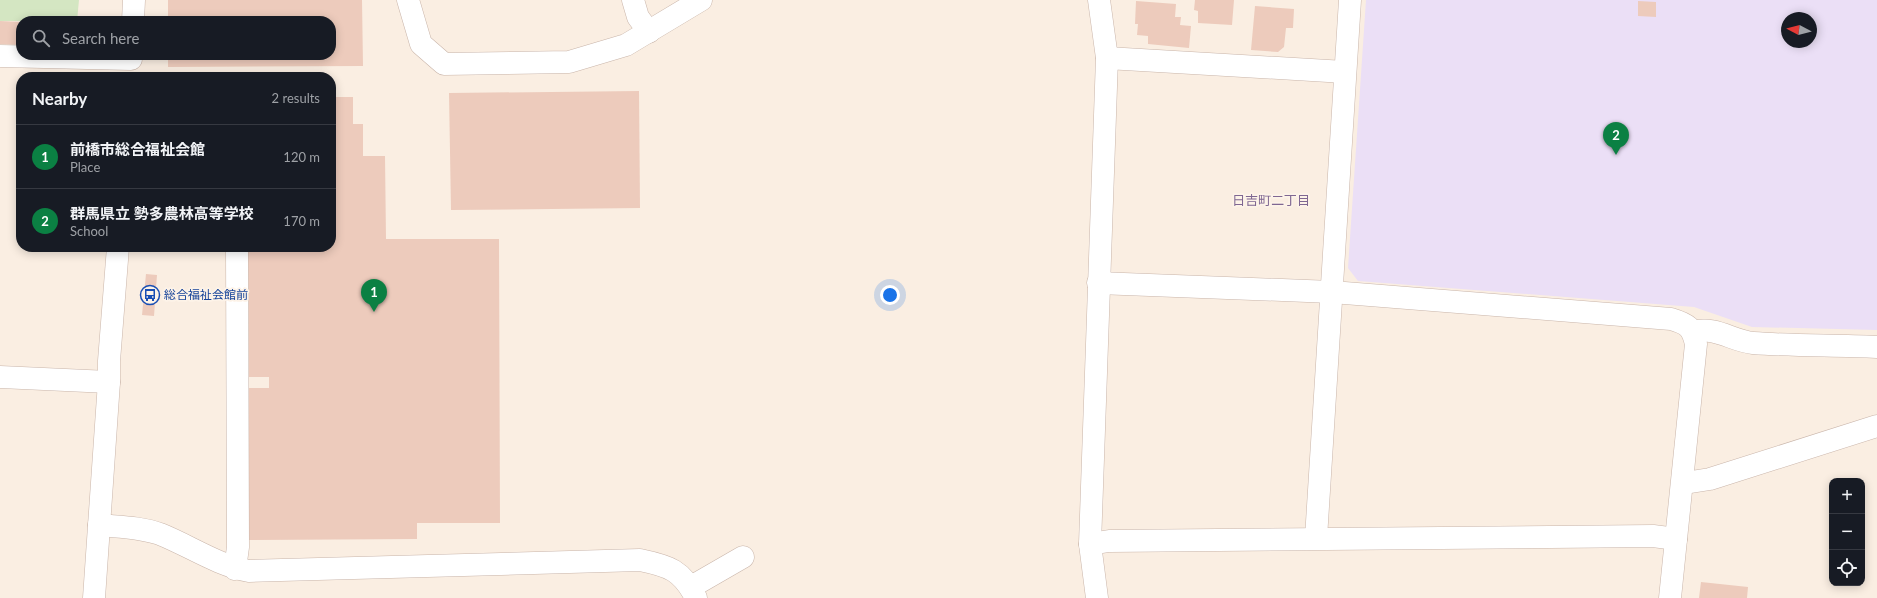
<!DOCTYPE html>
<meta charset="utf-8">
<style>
body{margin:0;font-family:Lato,"Noto Sans JP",sans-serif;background:#242831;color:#f1f3f6}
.controls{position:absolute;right:12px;bottom:12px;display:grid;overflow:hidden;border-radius:8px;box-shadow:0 2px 10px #0003}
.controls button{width:36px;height:36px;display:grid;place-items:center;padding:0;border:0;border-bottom:1px solid #363941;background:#171b24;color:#f1f3f6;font:20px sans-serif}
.compass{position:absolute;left:1781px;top:12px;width:36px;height:36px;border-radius:50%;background:#171b24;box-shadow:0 2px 10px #0003;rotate:277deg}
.you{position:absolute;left:890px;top:295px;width:14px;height:14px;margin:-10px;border:3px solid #fff;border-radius:50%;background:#1a73e8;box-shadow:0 0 0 6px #1a73e833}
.badge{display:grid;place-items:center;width:26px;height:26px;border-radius:50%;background:#0b8043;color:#fff;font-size:13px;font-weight:700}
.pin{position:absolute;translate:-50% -33px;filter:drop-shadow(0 1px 2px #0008)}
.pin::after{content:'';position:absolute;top:21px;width:14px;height:12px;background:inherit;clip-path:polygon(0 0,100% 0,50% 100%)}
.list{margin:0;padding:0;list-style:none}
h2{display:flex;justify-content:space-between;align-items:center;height:52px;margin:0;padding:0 16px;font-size:17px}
h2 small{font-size:13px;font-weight:400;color:#9ea1a6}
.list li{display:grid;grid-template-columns:26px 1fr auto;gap:12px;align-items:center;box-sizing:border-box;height:64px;padding:0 16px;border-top:1px solid #363941}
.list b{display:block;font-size:15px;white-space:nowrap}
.list p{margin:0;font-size:13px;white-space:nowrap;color:#9ea1a6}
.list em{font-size:13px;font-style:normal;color:#9ea1a6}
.icon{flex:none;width:22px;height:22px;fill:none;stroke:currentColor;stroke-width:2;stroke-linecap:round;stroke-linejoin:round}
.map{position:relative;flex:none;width:1877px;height:598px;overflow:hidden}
.search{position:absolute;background:#171b24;box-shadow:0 2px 10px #0003;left:16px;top:16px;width:320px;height:44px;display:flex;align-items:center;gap:10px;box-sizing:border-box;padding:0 14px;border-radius:16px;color:#9ea1a6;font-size:15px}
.panel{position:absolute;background:#171b24;box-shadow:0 2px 10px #0003;left:16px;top:72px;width:320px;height:180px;border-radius:16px}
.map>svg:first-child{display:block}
.education{fill:#ebdff6;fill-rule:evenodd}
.green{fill:#d4e6c2}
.building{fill:#edcbbc}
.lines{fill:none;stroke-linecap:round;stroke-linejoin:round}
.minor-casing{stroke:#c9b5aa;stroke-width:23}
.minor{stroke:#fff;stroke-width:22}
.labels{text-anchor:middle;stroke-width:3.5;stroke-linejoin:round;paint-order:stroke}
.transit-label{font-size:12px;fill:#164399;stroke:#fdf3e8;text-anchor:start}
.neighbourhood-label{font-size:13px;fill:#7f6792;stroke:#fdf3e8}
</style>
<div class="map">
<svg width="1877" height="598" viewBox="0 0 1877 598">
<rect width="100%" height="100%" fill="#faeee2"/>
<path class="education" d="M1366,0H1877V330L1752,327L1694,307L1358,281L1348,268ZM1787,18H1811V42H1787Z"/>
<polygon class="green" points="0,0 79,0 77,21 0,21"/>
<g class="building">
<polygon points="168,0 362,0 363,66 168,67 168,55 331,55 331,21 168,21"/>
<polygon points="1195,0 1234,0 1232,25 1198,23 1198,11 1194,10"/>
<polygon points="1136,1 1176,4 1175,17 1181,17 1180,25 1191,26 1189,48 1148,44 1148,36 1137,35 1138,24 1135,24"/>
<polygon points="1638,1 1656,2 1656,17 1638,16"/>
<polygon points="1255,6 1294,9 1293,28 1286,28 1284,47 1278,52 1251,50"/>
<polygon points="0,21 21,22 21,45 0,44"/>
<polygon points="639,91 640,208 451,210 449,93"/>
<polygon points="331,97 353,97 353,124 363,124 363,156 385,156 386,239 499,239 500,523 417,523 417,539 249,540 249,388 269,388 269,377 249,377 248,247 331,247"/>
<polygon points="146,274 157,275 154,316 142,315"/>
<polygon points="1701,582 1748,587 1747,598 1699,598"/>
</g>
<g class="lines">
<defs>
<g id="minor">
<polyline points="408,0 421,44 444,64 569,62 626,45 701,0"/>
<polyline points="633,0 638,17 649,32"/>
<polyline points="133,21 134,0"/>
<polyline points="0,56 131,59"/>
<polyline points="1107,58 1345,72"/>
<path d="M1098,283L1332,292L1671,319C1688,324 1692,327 1696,344L1670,598"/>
<path d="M1693,332C1716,326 1732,341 1753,343C1794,346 1836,345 1877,347"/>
<polyline points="0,377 109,382"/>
<polyline points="1683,479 1691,482 1710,479 1877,426"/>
<path d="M99,525C119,527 141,527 160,534C190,546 217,565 249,571L640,560C669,566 682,570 696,598"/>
<polyline points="1316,538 1350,0"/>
<polyline points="1090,544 1109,541 1653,536 1676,539"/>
<polyline points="235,569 238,547 237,247"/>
<polyline points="691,587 743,557"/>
<polyline points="94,598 109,382 109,361 118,247"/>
<polyline points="1097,598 1090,544 1107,58 1099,0"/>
</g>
</defs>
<use href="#minor" class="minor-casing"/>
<use href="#minor" class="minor"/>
</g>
<defs>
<symbol id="bus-ring" viewBox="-11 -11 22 22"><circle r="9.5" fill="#fdf3e8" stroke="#1a4fb4" stroke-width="1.5"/><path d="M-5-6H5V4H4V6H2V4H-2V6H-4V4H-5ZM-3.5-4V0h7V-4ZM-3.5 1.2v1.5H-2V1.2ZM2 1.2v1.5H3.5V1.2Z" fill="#1a4fb4"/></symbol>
</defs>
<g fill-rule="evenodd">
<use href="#bus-ring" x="139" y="284" width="22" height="22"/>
</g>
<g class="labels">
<g class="transit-label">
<text x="164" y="299">総合福祉会館前</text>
</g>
<g class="neighbourhood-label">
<text x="1271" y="205">日吉町二丁目</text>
</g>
</g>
</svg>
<div class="controls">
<button>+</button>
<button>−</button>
<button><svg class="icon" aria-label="locate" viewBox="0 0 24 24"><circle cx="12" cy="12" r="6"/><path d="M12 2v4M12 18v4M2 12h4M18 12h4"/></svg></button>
</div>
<svg class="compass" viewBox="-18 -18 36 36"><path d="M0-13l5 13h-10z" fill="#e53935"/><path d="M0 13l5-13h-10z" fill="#9ea1a6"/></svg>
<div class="you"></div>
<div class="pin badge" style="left:374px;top:312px">1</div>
<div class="pin badge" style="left:1616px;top:155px">2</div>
<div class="search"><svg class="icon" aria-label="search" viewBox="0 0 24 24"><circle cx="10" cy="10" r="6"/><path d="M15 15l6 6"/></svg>Search here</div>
<section class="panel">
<h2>Nearby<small>2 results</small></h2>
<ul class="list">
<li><span class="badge">1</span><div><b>前橋市総合福祉会館</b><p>Place</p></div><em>120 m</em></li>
<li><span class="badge">2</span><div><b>群馬県立 勢多農林高等学校</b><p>School</p></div><em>170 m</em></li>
</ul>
</section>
</div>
